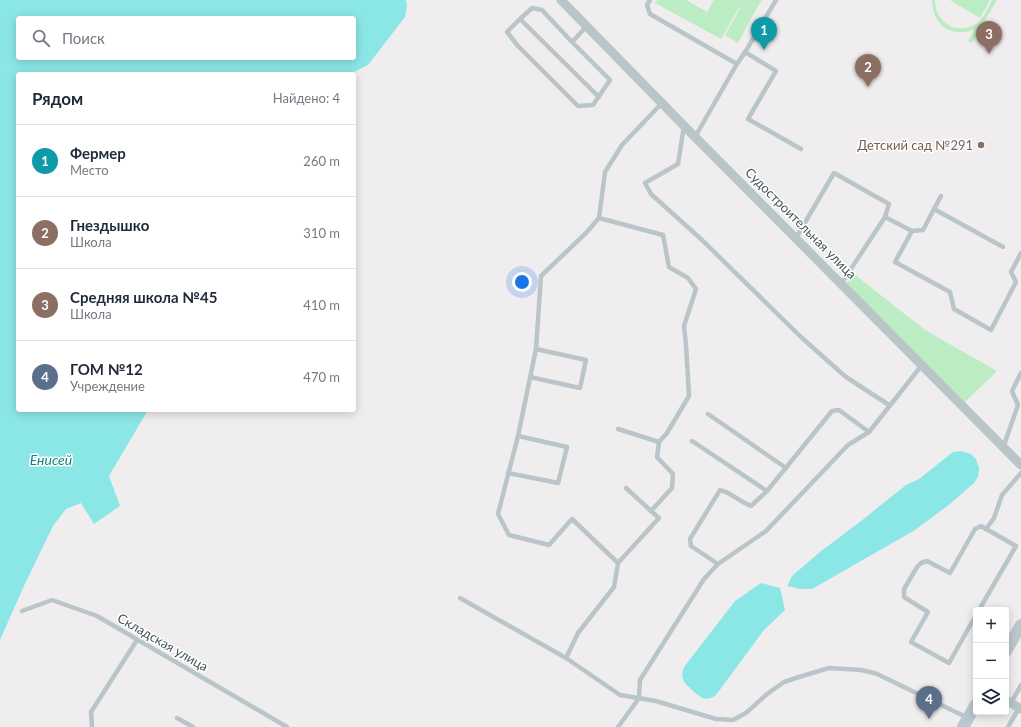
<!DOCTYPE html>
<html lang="ru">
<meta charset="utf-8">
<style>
body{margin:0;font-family:Lato,sans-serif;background:#f2f2f3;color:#1f2937}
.controls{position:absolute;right:12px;bottom:12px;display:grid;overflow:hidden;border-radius:4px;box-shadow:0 2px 10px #0003}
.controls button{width:36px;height:36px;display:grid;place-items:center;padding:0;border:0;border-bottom:1px solid #e0e1e3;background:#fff;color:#1f2937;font:20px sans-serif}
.you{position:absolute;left:522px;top:282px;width:14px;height:14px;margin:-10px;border:3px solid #fff;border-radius:50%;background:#1a73e8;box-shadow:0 0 0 6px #1a73e833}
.badge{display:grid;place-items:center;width:26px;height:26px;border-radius:50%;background:#2198d6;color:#fff;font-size:13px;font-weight:700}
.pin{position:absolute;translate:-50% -33px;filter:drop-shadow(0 1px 2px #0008)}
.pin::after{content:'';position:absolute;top:21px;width:14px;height:12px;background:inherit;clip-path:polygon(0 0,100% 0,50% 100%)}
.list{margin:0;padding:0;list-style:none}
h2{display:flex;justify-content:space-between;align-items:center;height:52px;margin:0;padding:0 16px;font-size:17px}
h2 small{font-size:13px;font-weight:400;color:#747a83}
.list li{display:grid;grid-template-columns:26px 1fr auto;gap:12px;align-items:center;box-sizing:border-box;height:72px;padding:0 16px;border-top:1px solid #e0e1e3}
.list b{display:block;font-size:15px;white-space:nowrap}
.list p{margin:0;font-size:13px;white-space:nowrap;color:#747a83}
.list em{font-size:13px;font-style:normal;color:#747a83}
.icon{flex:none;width:22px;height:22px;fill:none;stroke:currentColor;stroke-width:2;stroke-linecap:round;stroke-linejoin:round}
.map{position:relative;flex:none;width:1021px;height:727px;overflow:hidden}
.search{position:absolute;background:#fff;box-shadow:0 2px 10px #0003;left:16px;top:16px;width:340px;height:44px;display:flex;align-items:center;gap:10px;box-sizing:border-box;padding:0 14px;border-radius:4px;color:#747a83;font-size:15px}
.panel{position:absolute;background:#fff;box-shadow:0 2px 10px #0003;left:16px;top:72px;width:340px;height:340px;border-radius:4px}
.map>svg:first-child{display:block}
.green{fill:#bcecc4}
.water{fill:#8be7e6;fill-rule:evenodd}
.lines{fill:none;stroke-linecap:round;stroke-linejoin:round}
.lane{stroke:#b9c5c9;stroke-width:4.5}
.street{stroke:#b9c5c9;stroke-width:9}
.secondary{stroke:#b9c8ce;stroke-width:12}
.education-dot{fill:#8d6e63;stroke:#fff;stroke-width:1.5}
.labels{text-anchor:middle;stroke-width:3;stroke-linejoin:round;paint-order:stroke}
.education-label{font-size:13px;fill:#785e54;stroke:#fff;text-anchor:end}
.street-label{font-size:13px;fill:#465559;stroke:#fff}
.water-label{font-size:14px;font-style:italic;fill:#128383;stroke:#fff}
</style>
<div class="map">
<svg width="1021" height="727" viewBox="0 0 1021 727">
<rect width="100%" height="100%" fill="#f0edee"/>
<g class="green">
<polygon points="657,0 686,0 707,12 714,0 762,0 753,15 739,7 721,39 655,3"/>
<path d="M932,0H935C935,22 957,37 977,23C984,18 988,8 992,0H997L972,43L968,41L975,29C952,39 932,25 932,0Z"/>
<polygon points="950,0 990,0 980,18"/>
<polygon points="740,8 753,15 738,43 725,35"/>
<polygon points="854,274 925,330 997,371 965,402 845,284"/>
</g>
<g class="water">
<path d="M0,0H406L407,5L405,17L368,65L356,71L353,74H18V410H148L109,476L120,506L94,524L81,503L66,509L53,526L23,588L0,640ZM18,18H354V58H18Z"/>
<polygon points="961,451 971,454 976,459 979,468 978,477 974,483 950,504 915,530 812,589 801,589 787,586 792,576 820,552 861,521 906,485 919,479 953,452"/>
<path d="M761,583L780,588L785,610L764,630L716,695C705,703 700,697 691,689C688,686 684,683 683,679C681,675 683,671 684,667L735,601Z"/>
</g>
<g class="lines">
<g class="lane">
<polyline points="650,0 647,5 650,14 737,64 745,52 776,71 748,119 801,149"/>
<polyline points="520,19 599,97"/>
<polyline points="572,42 610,80 593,105 578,106 518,46 507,32 520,19 532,8 542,10 572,42 587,26"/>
<polyline points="744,54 776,0"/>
<polyline points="684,126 678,164 645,183 651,194 702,240 802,338 846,377 889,405"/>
<polyline points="695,137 738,62"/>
<polyline points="934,209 1003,247"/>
<polyline points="885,217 912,231 895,262 950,292 954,309 991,330 1016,282 1011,272 1021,253"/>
<polyline points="599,218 605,172 622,145 662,103"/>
<polyline points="912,231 923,230 941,196"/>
<polyline points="796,238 834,173 889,204 885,217 841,284"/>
<polyline points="530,377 580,388 586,360 536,349"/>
<polyline points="708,414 786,468"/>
<polyline points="618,429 659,442"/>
<polyline points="692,441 767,491 832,411 839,410 869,432"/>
<polyline points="1003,448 1018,405 1012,391 1021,373"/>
<polyline points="508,473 558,483 567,447 518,436"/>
<polyline points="626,488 651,511"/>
<polyline points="986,529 994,518 1002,495 1021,473"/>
<path d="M718,564L691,546L690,539L720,490C732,493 740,502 751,506L767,491"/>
<polyline points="460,598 566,658 620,695 656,701 716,719 733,720 746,713 767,694 784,682 799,677 829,668 861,670 870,672 877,674 968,718"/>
<polyline points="22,611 52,600 97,616 287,727"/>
<polyline points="976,615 949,663 911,642 928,612 904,597 904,589 917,567 921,563 927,561 950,573 975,529 981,526 1016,546 979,610"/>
<polyline points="566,658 578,633 614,587 618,563 659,518 651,511 672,488 673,474 657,457 659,442 667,433 689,396 686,345 684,326 696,289 688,278 669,267 663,235 599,218 586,233 541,276 536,349 518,436 498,514 509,535 549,545 572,519 618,563"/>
<polyline points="1011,703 1021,685"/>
<polyline points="177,718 193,727"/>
<polyline points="92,727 91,712 137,640"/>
<polyline points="618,727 639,698 640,680 704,579 718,564 766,531 848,445 869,432 922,365"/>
<polyline points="1008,727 1019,708"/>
</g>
<g class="street">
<polyline points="561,0 695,137 1021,465"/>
<polyline points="1006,700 1021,709"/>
</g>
<g class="secondary">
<polyline points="1006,651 1021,625"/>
<polyline points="963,727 976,704"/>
</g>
</g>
<circle class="education-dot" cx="981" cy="145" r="4"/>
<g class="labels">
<g class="education-label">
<text x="973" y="150">Детский сад №291</text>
</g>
<g class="street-label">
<text transform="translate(801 223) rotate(45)" y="5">Судостроительная улица</text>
<text transform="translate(163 642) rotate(30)" y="5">Складская улица</text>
</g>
<g class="water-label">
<text x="51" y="465">Енисей</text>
</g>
</g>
</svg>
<div class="controls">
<button>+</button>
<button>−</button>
<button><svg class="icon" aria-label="layers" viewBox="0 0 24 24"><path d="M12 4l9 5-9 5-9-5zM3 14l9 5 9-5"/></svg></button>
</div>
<div class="you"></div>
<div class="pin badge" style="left:764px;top:50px;background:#0f9aa8">1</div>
<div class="pin badge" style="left:868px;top:87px;background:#8d6e63">2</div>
<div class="pin badge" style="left:989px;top:54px;background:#8d6e63">3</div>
<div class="pin badge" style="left:929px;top:719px;background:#5c6f8a">4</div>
<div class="search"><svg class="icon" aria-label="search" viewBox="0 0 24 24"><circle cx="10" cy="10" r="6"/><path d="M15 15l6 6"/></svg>Поиск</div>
<section class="panel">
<h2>Рядом<small>Найдено: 4</small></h2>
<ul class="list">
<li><span class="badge" style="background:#0f9aa8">1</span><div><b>Фермер</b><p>Место</p></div><em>260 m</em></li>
<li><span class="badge" style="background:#8d6e63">2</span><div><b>Гнездышко</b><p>Школа</p></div><em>310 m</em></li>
<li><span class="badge" style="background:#8d6e63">3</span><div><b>Средняя школа №45</b><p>Школа</p></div><em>410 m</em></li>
<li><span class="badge" style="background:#5c6f8a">4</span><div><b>ГОМ №12</b><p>Учреждение</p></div><em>470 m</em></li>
</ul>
</section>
</div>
